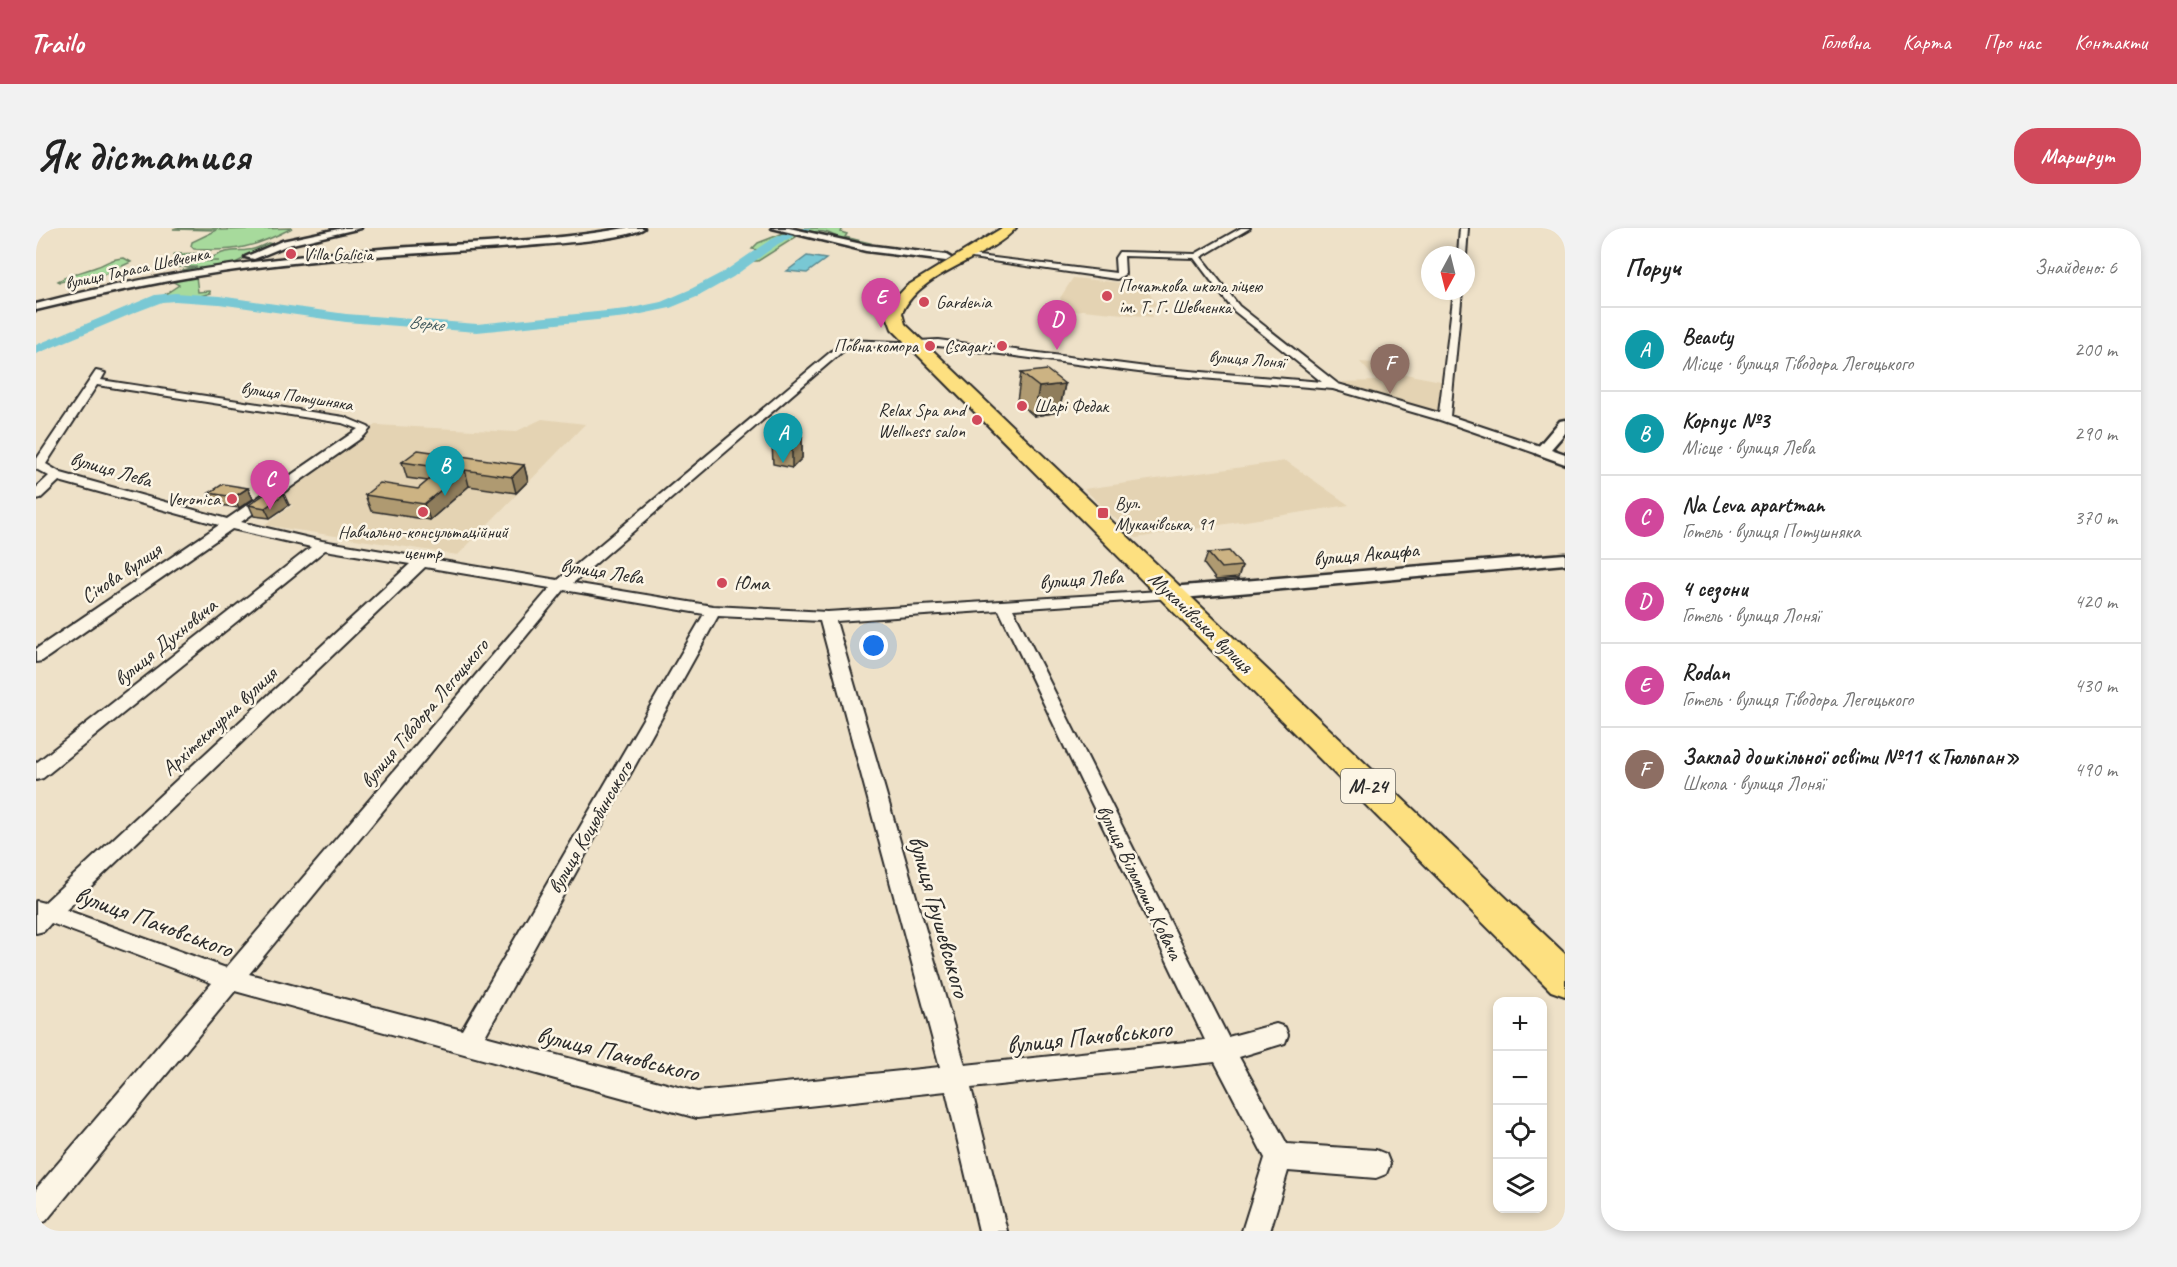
<!DOCTYPE html>
<html lang="uk">
<meta charset="utf-8">
<style>
body{margin:0;font-family:Caveat,sans-serif;background:#f2f2f2;color:#222}
.controls{position:absolute;right:18px;bottom:18px;display:grid;overflow:hidden;border-radius:12px;box-shadow:0 3px 9px #0003}
.controls button{width:54px;height:54px;display:grid;place-items:center;padding:0;border:0;border-bottom:2px solid #e0e0e0;background:#fff;color:#222;font:30px sans-serif}
.compass{position:absolute;left:1385px;top:18px;width:54px;height:54px;border-radius:50%;background:#fff;box-shadow:0 3px 9px #0003;rotate:187deg}
.you{position:absolute;left:838px;top:418px;width:21px;height:21px;margin:-15px;border:4px solid #fff;border-radius:50%;background:#1a73e8;box-shadow:0 0 0 9px #1a73e833}
.badge{display:grid;place-items:center;width:39px;height:39px;border-radius:50%;background:#d1495b;color:#fff;font-size:20px;font-weight:700}
.pin{position:absolute;translate:-50% -50px;filter:drop-shadow(0 2px 3px #0008)}
.pin::after{content:'';position:absolute;top:32px;width:21px;height:18px;background:inherit;clip-path:polygon(0 0,100% 0,50% 100%)}
.list{margin:0;padding:0;list-style:none}
h2{display:flex;justify-content:space-between;align-items:center;height:78px;margin:0;padding:0 24px;font-size:26px}
h2 small{font-size:20px;font-weight:400;color:#767676}
.list li{display:grid;grid-template-columns:39px 1fr auto;gap:18px;align-items:center;box-sizing:border-box;height:84px;padding:0 24px;border-top:2px solid #e0e0e0}
.list b{display:block;font-size:22px;white-space:nowrap}
.list p{margin:0;font-size:20px;white-space:nowrap;color:#767676}
.list em{font-size:20px;font-style:normal;color:#767676}
.icon{flex:none;width:33px;height:33px;fill:none;stroke:currentColor;stroke-width:2;stroke-linecap:round;stroke-linejoin:round}
.map{position:relative;flex:none;width:1529px;height:1003px;overflow:hidden;border-radius:24px}
header{display:flex;align-items:center;gap:36px;box-sizing:border-box;height:84px;padding:0 30px;background:#d1495b;color:#fff}
header strong{font-size:28px}
nav{display:flex;gap:33px;margin-inline-start:auto;font-size:21px}
.intro{display:flex;align-items:center;justify-content:space-between;box-sizing:border-box;height:144px;padding:0 36px}
h1{margin:0;font-size:42px}
.button{padding:15px 27px;border-radius:24px;background:#d1495b;color:#fff;font-size:21px;font-weight:700}
main{display:flex;gap:36px;padding:0 36px}
aside{flex:1;background:#fff;border-radius:24px;box-shadow:0 3px 9px #0003}
.map>svg:first-child{display:block}
.built{fill:#e4d3b3}
.green{fill:#a7da9c;stroke:#698264;stroke-width:1.5}
.water{fill:#79c8d4;stroke:#5a8990;stroke-width:1.5}
.lines{fill:none;stroke-linecap:round;stroke-linejoin:round}
.river{fill:#79c8d4;fill-rule:evenodd}
.minor-casing{stroke:#2b2b2b;stroke-width:4}
.tertiary-casing{stroke:#2b2b2b;stroke-width:5}
.trunk-casing{stroke:#2b2b2b;stroke-width:4}
.minor{fill:#fcf5e5;fill-rule:evenodd}
.tertiary{fill:#fcf5e5;fill-rule:evenodd}
.trunk{fill:#fde080;fill-rule:evenodd}
.wall{fill:#af9a71;stroke:#2b2b2b;stroke-width:1.5}
.shaded-wall{fill:#8f7d5c;stroke:#2b2b2b;stroke-width:1.5}
.building{fill:#ccb383;stroke:#2b2b2b;stroke-width:1.5}
.poi-dot{fill:#d1495b;stroke:#fcf5e5;stroke-width:2}
.labels{text-anchor:middle;stroke-width:5;stroke-linejoin:round;paint-order:stroke}
.far-poi-label{font-size:18px;fill:#2b2b2b;stroke:#fcf5e5;text-anchor:start}
.far-street-label{font-size:18px;fill:#2b2b2b;stroke:#fcf5e5}
.far-water-label{font-size:18px;font-style:italic;fill:#425a5e;stroke:#fcf5e5}
.shield{fill:#fcf5e5;stroke:#6a6863;stroke-width:1.5}
.shield-label{font-size:20px;font-weight:bold;fill:#2b2b2b}
.street-label{font-size:21px;fill:#2b2b2b;stroke:#fcf5e5}
.poi-label{font-size:21px;fill:#2b2b2b;stroke:#fcf5e5;text-anchor:start}
.near-street-label{font-size:26px;fill:#2b2b2b;stroke:#fcf5e5}
</style>
<header>
<strong>Trailo</strong>
<nav><a>Головна</a><a>Карта</a><a>Про нас</a><a>Контакти</a></nav>
</header>
<div class="intro"><h1>Як дістатися</h1><a class="button">Маршрут</a></div>
<main>
<div class="map">
<svg width="1529" height="1003" viewBox="0 0 1529 1003">
<rect width="100%" height="100%" fill="#eee1c8"/>
<filter id="ink" filterUnits="userSpaceOnUse"><feTurbulence type="fractalNoise" baseFrequency=".0167" numOctaves="2"/><feDisplacementMap in="SourceGraphic" scale="12" xChannelSelector="R" yChannelSelector="G"/><feConvolveMatrix kernelMatrix="1 2 1 2 8 2 1 2 1" color-interpolation-filters="sRGB"/></filter>
<g filter="url(#ink)">
<g class="built">
<polygon points="1037,50 1109,57 1121,78 1112,78 1116,89 1047,82 1034,84 1024,70"/>
<polygon points="1324,134 1353,136 1352,140 1364,145 1410,154 1404,185 1314,159 1306,154 1341,153"/>
<polygon points="506,191 549,196 422,327 228,297 257,277 233,273 339,197 479,204"/>
<polygon points="1250,233 1313,277 1100,310 1048,261"/>
</g>
<g class="green">
<path d="M141,0H184V2L256,0C222,18 197,25 158,21L155,18L156,14L181,2L137,1Z"/>
<path d="M769,0H807L805,4L811,6L809,9L834,15C821,22 805,10 792,5C783,2 776,5 767,3Z"/>
<polygon points="750,4 759,6 760,9 722,33 716,33 728,23 716,21 722,15"/>
<path d="M232,15L237,16L197,36L149,45L147,42L161,39H121L126,34L183,33H159L161,31L137,26L171,25L173,30C180,29 183,25 190,24C209,21 213,25 232,15Z"/>
<path d="M88,30L95,34L63,49L41,50L24,54L22,53C34,46 47,44 60,39C73,35 71,31 88,30Z"/>
<polygon points="160,48 162,64 174,63 175,65 164,68 128,67 143,57 136,53"/>
</g>
<polygon class="water" points="771,28 790,31 771,45 751,43"/>
<g class="lines">
<polygon class="river" points="761,0 775,0 742,16 697,49 663,68 634,80 591,89 441,104 310,94 183,76 139,73 126,74 100,84 0,126 0,117 119,67 139,65 183,68 310,86 441,96 591,81 625,74 653,62 689,43 734,12"/>
<defs>
<g id="minor">
<path d="M1205,0H1214L1165,29L1203,78L1302,156L1403,185L1418,63H1426L1414,188L1510,220V226H1502L1404,192L1297,161L1118,146L902,118L863,120L814,117L537,355L677,378L791,384L1140,362L1143,365L1140,368L1135,370L977,381L1192,809L1240,796L1249,799L1252,807L1249,815L1203,829L1251,916L1340,922L1350,926L1354,936L1350,946L1340,950L1252,943L1234,1003H1206L1229,930L1179,834L935,860L971,1003H943L910,863L661,890L199,763L10,993L0,997V961L176,755L15,695L8,703L0,705V673L8,675L374,336L289,322L7,550L0,552V535L275,319L196,301L6,433L0,434V421L183,297L23,253L5,270L0,271V260L13,248L0,241V232L60,143L69,145L65,152L308,189L332,199L334,201L328,208L205,294L286,313L522,352L809,112L863,114L902,112L1118,140L1286,154L1197,82L1158,30L1088,28L1089,46L1081,51L922,28L926,26L1080,45L1079,30L1083,24L1159,26ZM61,157L306,195L322,201L191,291L25,245L10,236ZM389,339L514,360L190,740L30,682ZM528,362L668,386L426,802L213,746ZM963,382L1169,812L929,837L800,393ZM682,388L784,393L904,839L661,864L449,808Z"/>
<polygon points="1424,0 1432,0 1430,27 1422,27"/>
</g>
<g id="tertiary">
<polygon points="307,0 325,0 252,17 218,31 209,29 246,13"/>
<path d="M589,0H608C593,11 514,16 491,18C399,25 306,28 214,40C142,49 71,65 0,82V76C113,46 228,30 345,21C426,15 508,15 589,0Z"/>
<polygon points="736,0 753,0 830,17 910,27 915,30 910,33 830,23"/>
<polygon points="1529,192 1529,205 1515,221 1529,226 1529,236 1501,226 1498,223 1501,220 1524,193"/>
<polygon points="1529,326 1529,336 1135,371 1128,369 1126,365 1128,361 1135,359"/>
</g>
<path id="trunk" d="M966,0H980C950,33 884,43 866,85L869,96L1529,726V768L1515,763L856,101L850,85L857,73L871,58Z"/>
</defs>
<use href="#minor" class="minor-casing"/>
<use href="#tertiary" class="tertiary-casing"/>
<use href="#trunk" class="trunk-casing"/>
<use href="#minor" class="minor"/>
<use href="#tertiary" class="tertiary"/>
<use href="#trunk" class="trunk"/>
</g>
<g class="wall">
<polygon points="985,145 1029,156 1023,184 998,188 981,173"/>
<polygon points="766,209 766,230 756,240 737,236 736,215"/>
<polygon points="366,234 488,237 492,253 480,265 433,258 394,292 335,283 329,267 382,261 392,253 371,250"/>
<polygon points="212,260 217,271 203,280 178,276 173,265"/>
<polygon points="213,277 253,277 234,290 218,288"/>
<polygon points="1172,325 1206,338 1202,350 1180,352 1168,336"/>
</g>
<g class="shaded-wall">
<polygon points="1029,156 1023,184 998,188 1003,159"/>
<polygon points="766,209 766,230 756,240 756,219"/>
<polygon points="488,237 492,253 480,265 476,249"/>
<polygon points="429,242 433,258 394,292 388,276"/>
<polygon points="212,260 217,271 203,280 198,269"/>
<polygon points="248,266 253,277 234,290 229,280"/>
</g>
<g class="building">
<polygon points="1011,142 1029,156 1003,159 985,145"/>
<polygon points="747,205 766,209 756,219 736,215"/>
<polygon points="382,222 488,237 476,249 429,242 388,276 329,267 344,255 382,261 407,240 366,234"/>
<polygon points="187,256 212,260 198,269 173,265"/>
<polygon points="233,263 248,266 229,280 213,277"/>
<polygon points="1193,323 1206,338 1185,340 1172,325"/>
</g>
</g>
<g class="poi-dot">
<circle cx="255" cy="26" r="6"/>
<circle cx="1071" cy="68" r="6"/>
<circle cx="888" cy="74" r="6"/>
<circle cx="894" cy="118" r="6"/>
<circle cx="966" cy="118" r="6"/>
<circle cx="986" cy="178" r="6"/>
<circle cx="941" cy="192" r="6"/>
<circle cx="196" cy="271" r="6"/>
<circle cx="387" cy="284" r="6"/>
<rect x="1061" y="279" width="12" height="12" rx="3"/>
<circle cx="686" cy="355" r="6"/>
</g>
<g class="labels">
<g class="far-poi-label">
<text x="267" y="32">Villa Galicia</text>
<text x="1083" y="64">Початкова школа ліцею<tspan x="1083" dy="21">ім. Т. Г. Шевченка</tspan></text>
<text x="900" y="80">Gardenia</text>
<text x="882" y="124" text-anchor="end">Повна комора</text>
<text x="954" y="124" text-anchor="end">Csagari</text>
<text x="998" y="184">Шарі Федак</text>
<text x="929" y="188" text-anchor="end">Relax Spa and<tspan x="929" dy="21">Wellness salon</tspan></text>
<text x="184" y="277" text-anchor="end">Veronica</text>
<text x="1079" y="281">Вул.<tspan x="1079" dy="21">Мукачівська, 91</tspan></text>
<text x="387" y="310" text-anchor="middle">Навчально-консультаційний<tspan x="387" dy="21">центр</tspan></text>
</g>
<g class="far-street-label">
<text transform="translate(101 40) rotate(-12)" y="6">вулиця Тараса Шевченка</text>
<text transform="translate(1211 131) rotate(5)" y="6">вулиця Лоняї</text>
<text transform="translate(261 168) rotate(9)" y="6">вулиця Потушняка</text>
</g>
<g class="far-water-label">
<text transform="translate(390 95) rotate(6)" y="6">Верке</text>
</g>
<rect class="shield" x="1305" y="541" width="54" height="34" rx="4.5"/>
<g class="shield-label">
<text x="1332" y="565">М-24</text>
</g>
<g class="street-label">
<text transform="translate(75 241) rotate(16)" y="7">вулиця Лева</text>
<text transform="translate(1330 326) rotate(-5)" y="7">вулиця Акацфа</text>
<text transform="translate(566 343) rotate(9)" y="7">вулиця Лева</text>
<text transform="translate(85 345) rotate(-34)" y="7">Січова вулиця</text>
<text transform="translate(1045 351) rotate(-4)" y="7">вулиця Лева</text>
<text transform="translate(1165 394) rotate(44)" y="7">Мукачівська вулиця</text>
<text transform="translate(129 414) rotate(-39)" y="7">вулиця Духновича</text>
<text transform="translate(388 485) rotate(-50)" y="7">вулиця Тіводора Легоцького</text>
<text transform="translate(183 493) rotate(-43)" y="7">Архітектурна вулиця</text>
<text transform="translate(554 599) rotate(-60)" y="7">вулиця Коцюбинського</text>
<text transform="translate(1104 654) rotate(64)" y="7">вулиця Вільмоша Ковача</text>
</g>
<g class="poi-label">
<text x="698" y="362">Юма</text>
</g>
<g class="near-street-label">
<text transform="translate(904 688) rotate(74)" y="9">вулиця Грушевського</text>
<text transform="translate(118 693) rotate(20)" y="9">вулиця Пачовського</text>
<text transform="translate(1053 808) rotate(-6)" y="9">вулиця Пачовського</text>
<text transform="translate(582 825) rotate(14)" y="9">вулиця Пачовського</text>
</g>
</g>
</svg>
<div class="controls">
<button>+</button>
<button>−</button>
<button><svg class="icon" aria-label="locate" viewBox="0 0 24 24"><circle cx="12" cy="12" r="6"/><path d="M12 2v4M12 18v4M2 12h4M18 12h4"/></svg></button>
<button><svg class="icon" aria-label="layers" viewBox="0 0 24 24"><path d="M12 4l9 5-9 5-9-5zM3 14l9 5 9-5"/></svg></button>
</div>
<svg class="compass" viewBox="-18 -18 36 36"><path d="M0-13l5 13h-10z" fill="#e53935"/><path d="M0 13l5-13h-10z" fill="#767676"/></svg>
<div class="you"></div>
<div class="pin badge" style="left:747px;top:235px;background:#0f9aa8">A</div>
<div class="pin badge" style="left:409px;top:268px;background:#0f9aa8">B</div>
<div class="pin badge" style="left:234px;top:282px;background:#d1479c">C</div>
<div class="pin badge" style="left:1021px;top:122px;background:#d1479c">D</div>
<div class="pin badge" style="left:845px;top:100px;background:#d1479c">E</div>
<div class="pin badge" style="left:1354px;top:166px;background:#8d6e63">F</div>
</div>
<aside>
<h2>Поруч<small>Знайдено: 6</small></h2>
<ul class="list">
<li><span class="badge" style="background:#0f9aa8">A</span><div><b>Beauty</b><p>Місце · вулиця Тіводора Легоцького</p></div><em>200 m</em></li>
<li><span class="badge" style="background:#0f9aa8">B</span><div><b>Корпус №3</b><p>Місце · вулиця Лева</p></div><em>290 m</em></li>
<li><span class="badge" style="background:#d1479c">C</span><div><b>Na Leva apartman</b><p>Готель · вулиця Потушняка</p></div><em>370 m</em></li>
<li><span class="badge" style="background:#d1479c">D</span><div><b>4 сезони</b><p>Готель · вулиця Лоняї</p></div><em>420 m</em></li>
<li><span class="badge" style="background:#d1479c">E</span><div><b>Rodan</b><p>Готель · вулиця Тіводора Легоцького</p></div><em>430 m</em></li>
<li><span class="badge" style="background:#8d6e63">F</span><div><b>Заклад дошкільної освіти №11 «Тюльпан»</b><p>Школа · вулиця Лоняї</p></div><em>490 m</em></li>
</ul>
</aside>
</main>
